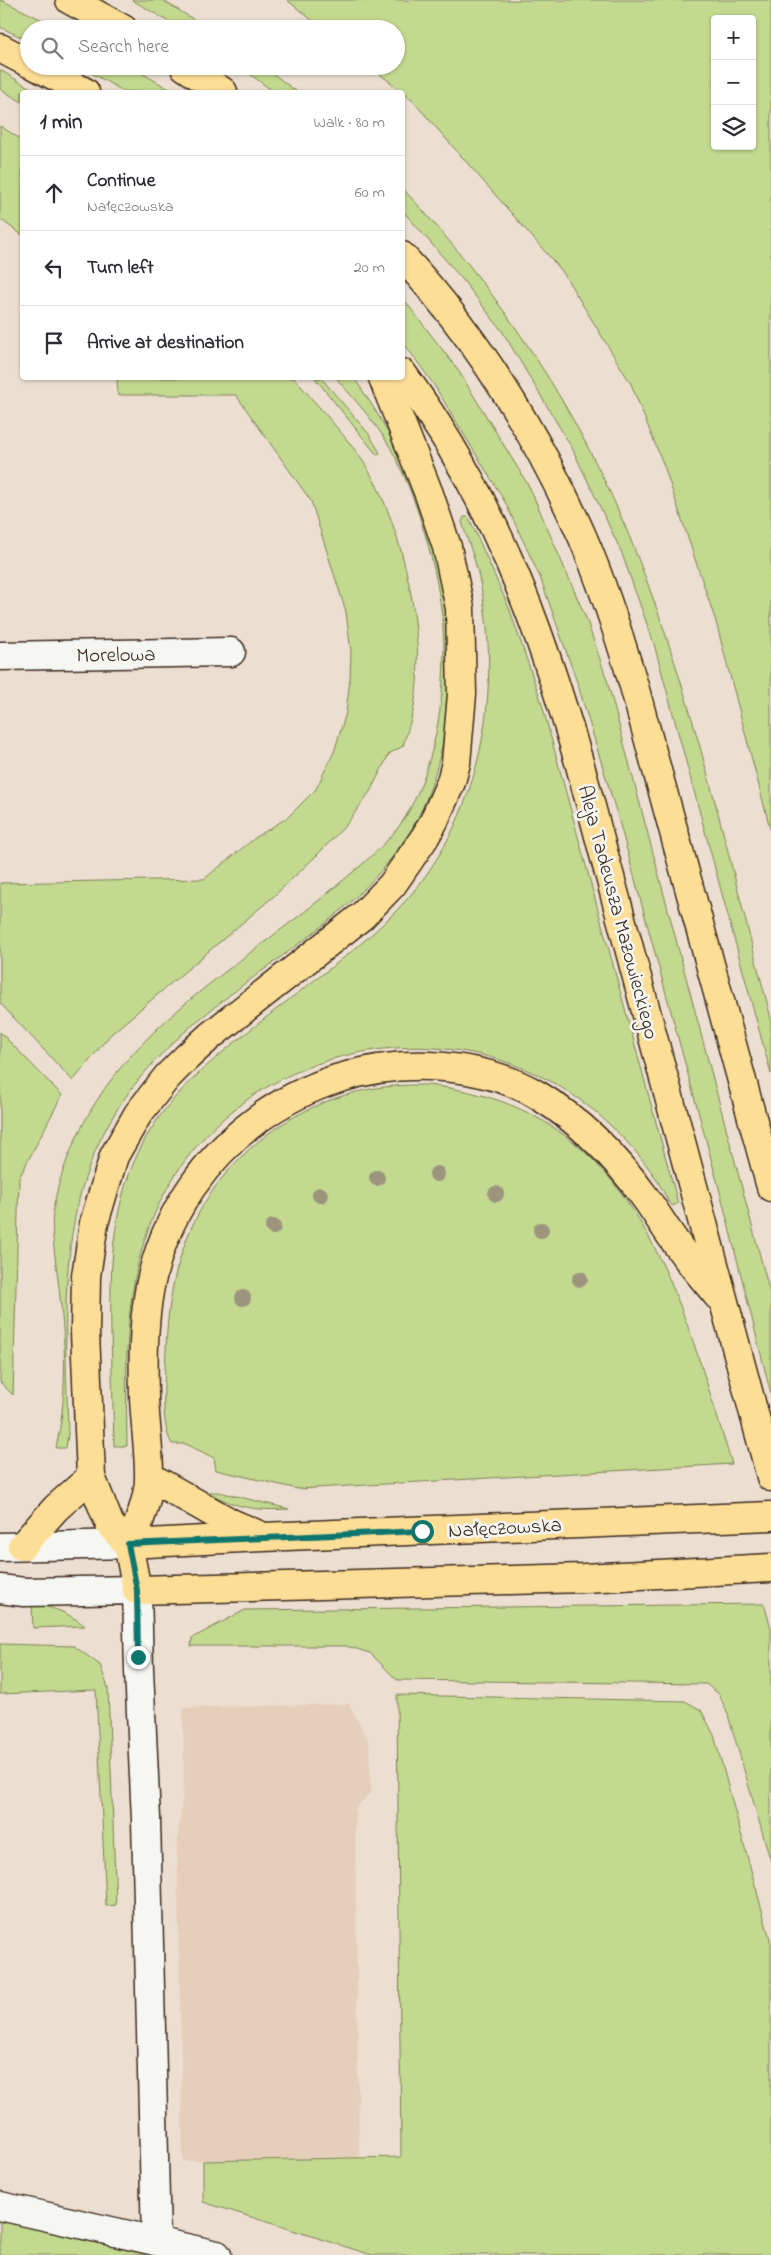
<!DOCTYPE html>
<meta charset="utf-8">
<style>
body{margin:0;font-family:"Indie Flower",sans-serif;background:#f2f2f3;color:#2b2b33}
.controls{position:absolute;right:15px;top:15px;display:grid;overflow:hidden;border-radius:5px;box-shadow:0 1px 4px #0004}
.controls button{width:45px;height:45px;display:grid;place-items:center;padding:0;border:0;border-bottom:1px solid #e1e1e2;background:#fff;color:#2b2b33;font:25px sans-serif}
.stop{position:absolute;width:15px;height:15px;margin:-11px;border:4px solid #0f766e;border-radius:50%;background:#fff}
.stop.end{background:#0f766e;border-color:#fff;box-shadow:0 1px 5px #0008}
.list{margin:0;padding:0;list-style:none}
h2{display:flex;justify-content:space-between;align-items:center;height:65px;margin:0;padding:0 20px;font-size:21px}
h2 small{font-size:16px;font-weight:400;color:#7c7c81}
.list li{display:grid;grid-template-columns:32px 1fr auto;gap:15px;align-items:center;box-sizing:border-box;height:75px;padding:0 20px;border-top:1px solid #e1e1e2}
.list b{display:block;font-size:19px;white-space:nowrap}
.list p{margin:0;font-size:16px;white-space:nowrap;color:#7c7c81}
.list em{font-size:16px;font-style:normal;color:#7c7c81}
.icon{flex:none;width:28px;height:28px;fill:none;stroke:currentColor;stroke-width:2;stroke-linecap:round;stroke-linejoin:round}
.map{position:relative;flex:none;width:771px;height:2255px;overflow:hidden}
.search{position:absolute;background:#fff;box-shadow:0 1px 4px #0004;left:20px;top:20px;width:385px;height:55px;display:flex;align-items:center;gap:12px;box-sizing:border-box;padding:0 18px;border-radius:28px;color:#7c7c81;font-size:19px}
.panel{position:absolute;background:#fff;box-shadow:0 1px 4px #0004;left:20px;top:90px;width:385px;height:290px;border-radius:5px}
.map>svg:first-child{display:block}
.built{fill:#e5cfba}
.green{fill:#c2d98f;stroke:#7e8256;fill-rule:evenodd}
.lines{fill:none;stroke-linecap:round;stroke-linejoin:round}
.minor-casing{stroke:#3b2a1e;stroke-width:31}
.major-casing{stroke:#3b2a1e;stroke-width:31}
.minor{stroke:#f6f6f2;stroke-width:28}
.major{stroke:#fdde96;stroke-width:28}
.tree{fill:#9d947e}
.route{stroke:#0f766e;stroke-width:6}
.labels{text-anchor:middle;stroke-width:5;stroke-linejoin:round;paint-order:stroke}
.street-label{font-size:21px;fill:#3b2a1e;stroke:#f6f6f2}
</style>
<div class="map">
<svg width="771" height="2255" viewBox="0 0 771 2255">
<rect width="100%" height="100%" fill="#ecdfd1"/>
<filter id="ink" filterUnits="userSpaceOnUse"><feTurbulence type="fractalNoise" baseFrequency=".02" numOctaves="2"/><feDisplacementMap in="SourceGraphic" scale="10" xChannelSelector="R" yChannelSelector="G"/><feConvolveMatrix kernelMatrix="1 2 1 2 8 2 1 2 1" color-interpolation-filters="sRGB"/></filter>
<g filter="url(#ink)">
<polygon class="built" points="349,1704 369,1742 371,1792 355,1809 359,2158 183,2161 177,1846 184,1782 183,1708"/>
<g class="green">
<polygon points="0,0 1,0 61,29 29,29 29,41 0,27"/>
<polygon points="132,0 162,0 209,29 181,29"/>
<path d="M287,0H771V832L716,622L664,466L631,384L562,271L412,100L370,66H396V29H323ZM715,19H752V146H715Z"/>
<polygon points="79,66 130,66 174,92 125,92"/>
<polygon points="239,66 263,66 297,92 274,92"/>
<polygon points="0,70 37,92 22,92 22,102 0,89"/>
<polygon points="0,126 22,140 22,235 0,219"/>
<path d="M403,189C501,293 581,414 634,548C694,698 729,861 771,1018V1074L654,644L621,551L572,448L502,331L462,279L403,211Z"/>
<polygon points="402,297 458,370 530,488 586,618 607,680 771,1297 771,1394 719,1188 619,821 578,685 540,577 505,502 434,385 403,342"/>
<path d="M117,378H294C315,403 338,427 358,454C399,510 425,625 416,694C414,712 408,729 403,746L389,754L371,790L346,825L316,856L274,896L110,1035L73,1081L0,1003V883L204,879L255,838L288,817L316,789L334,752L346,713L350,678L351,652L346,612L311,501L236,395H118Z"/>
<polygon points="315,378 321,378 369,434 380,453 377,455"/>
<path d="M336,378H354C372,404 390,433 403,463C411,481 417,501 424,520C429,534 435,547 438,561C460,642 454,763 408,835C390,863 364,891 338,913C260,978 160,1031 109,1123C55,1219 66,1330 68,1435L66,1448H56C67,1399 66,1347 60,1298C58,1271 50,1236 53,1210C59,1174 75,1136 94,1105C148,1015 256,954 335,887C360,866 389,844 406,816C437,763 447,688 443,627C439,572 417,496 390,447C375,422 355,400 336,378Z"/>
<path d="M464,517H468L470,520L509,608L541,701L678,1203L673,1206L669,1203C656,1173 634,1148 611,1126C479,997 249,1031 163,1196C122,1274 126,1360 127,1446H114C113,1408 112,1371 111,1333C110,1270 111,1207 140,1149C169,1089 227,1049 278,1008C318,977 362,947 398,909C482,821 505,690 478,573C474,556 467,539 462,522Z"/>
<polygon points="0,1032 62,1095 19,1178 13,1395 0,1382"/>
<path d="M428,1085C639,1107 678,1295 732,1464L298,1489L216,1470L214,1458L186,1444H172C159,1423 165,1375 166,1350C167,1315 172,1279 184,1246C215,1158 301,1093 394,1086C405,1085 416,1085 428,1085Z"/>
<path d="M208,1492H219L289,1509C258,1511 235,1508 208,1492Z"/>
<polygon points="764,1604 771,1628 771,1862 728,1715 719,1694 706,1684 397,1680 370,1653 346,1646 191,1646 192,1638 245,1610"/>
<path d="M32,1605C52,1606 69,1613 85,1626L33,1628Z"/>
<polygon points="0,1644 74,1646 100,1665 108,1688 116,1905 106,1906 96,1690 0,1694"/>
<polygon points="397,1695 685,1701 701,1710 714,1735 771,1943 771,2255 372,2255 203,2202 203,2161 401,2157"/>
<polygon points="0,2216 162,2255 0,2255"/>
</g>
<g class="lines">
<defs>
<g id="minor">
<polyline points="0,656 231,652"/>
<polyline points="0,1547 128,1544"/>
<polyline points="0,1589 24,1592 137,1590 139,1670 146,1819 156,2241"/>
<polyline points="0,2206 217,2255"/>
</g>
<g id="major">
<polyline points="70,0 123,29"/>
<polyline points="0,48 29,63"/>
<polyline points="36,66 85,92"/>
<polyline points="184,66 223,92"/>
<path d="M402,256C477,337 537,435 582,536C603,584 619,635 634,686L771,1187"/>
<path d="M402,373C492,495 540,625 581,769L771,1477"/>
<polyline points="383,378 429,494 447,547 460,608 462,694 456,763 451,782 434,821 425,837 392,885 362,916 210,1036 187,1057 167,1077 138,1114 114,1156 94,1223 86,1276 85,1332 91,1477 110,1525 128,1544 137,1590 584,1578 771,1568"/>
<polyline points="150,1477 231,1523 259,1535"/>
<path d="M128,1544C138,1529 150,1494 149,1475C149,1449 145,1423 144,1397C143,1357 143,1312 153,1273C184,1149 302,1061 430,1066C467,1068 507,1076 539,1096C580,1121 616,1157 644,1196C655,1211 665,1228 676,1243C689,1262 704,1279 718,1296"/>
<polyline points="128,1544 263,1537 771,1516"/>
<polyline points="22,1546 56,1508 91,1477"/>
</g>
</defs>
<use href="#minor" class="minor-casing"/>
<use href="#major" class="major-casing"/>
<use href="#minor" class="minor"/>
<use href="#major" class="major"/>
</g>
<g class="tree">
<circle cx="437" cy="1174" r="8"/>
<circle cx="377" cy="1178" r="8"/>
<circle cx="496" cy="1194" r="8"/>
<circle cx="320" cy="1195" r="8"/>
<circle cx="273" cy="1227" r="8"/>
<circle cx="541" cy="1230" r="8"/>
<circle cx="580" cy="1279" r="8"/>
<circle cx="243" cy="1298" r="8"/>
</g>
</g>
<g class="lines" filter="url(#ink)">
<polyline class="route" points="138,1657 137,1590 128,1544 422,1531"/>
</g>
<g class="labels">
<g class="street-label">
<text transform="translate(116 654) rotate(-1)" y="7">Morelowa</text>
<text transform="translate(619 912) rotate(75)" y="7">Aleja Tadeusza Mazowieckiego</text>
<text transform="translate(505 1527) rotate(-3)" y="7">Nałęczowska</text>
</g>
</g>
</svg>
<div class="controls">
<button>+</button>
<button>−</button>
<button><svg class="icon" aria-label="layers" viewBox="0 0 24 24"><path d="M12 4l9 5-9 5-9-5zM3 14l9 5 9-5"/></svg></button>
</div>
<div class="stop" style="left:422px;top:1531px"></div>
<div class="stop end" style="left:138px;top:1657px"></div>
<div class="search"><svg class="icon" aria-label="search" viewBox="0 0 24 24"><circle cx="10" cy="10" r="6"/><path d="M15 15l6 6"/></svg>Search here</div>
<section class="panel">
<h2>1 min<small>Walk · 80 m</small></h2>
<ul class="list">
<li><svg class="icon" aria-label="ahead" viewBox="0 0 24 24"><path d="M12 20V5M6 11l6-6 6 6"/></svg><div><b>Continue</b><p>Nałęczowska</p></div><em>60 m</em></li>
<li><svg class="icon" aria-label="left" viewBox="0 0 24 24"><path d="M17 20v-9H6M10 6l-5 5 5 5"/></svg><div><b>Turn left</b></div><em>20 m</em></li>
<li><svg class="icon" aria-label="arrive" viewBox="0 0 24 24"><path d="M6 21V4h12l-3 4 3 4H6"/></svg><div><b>Arrive at destination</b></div></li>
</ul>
</section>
</div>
